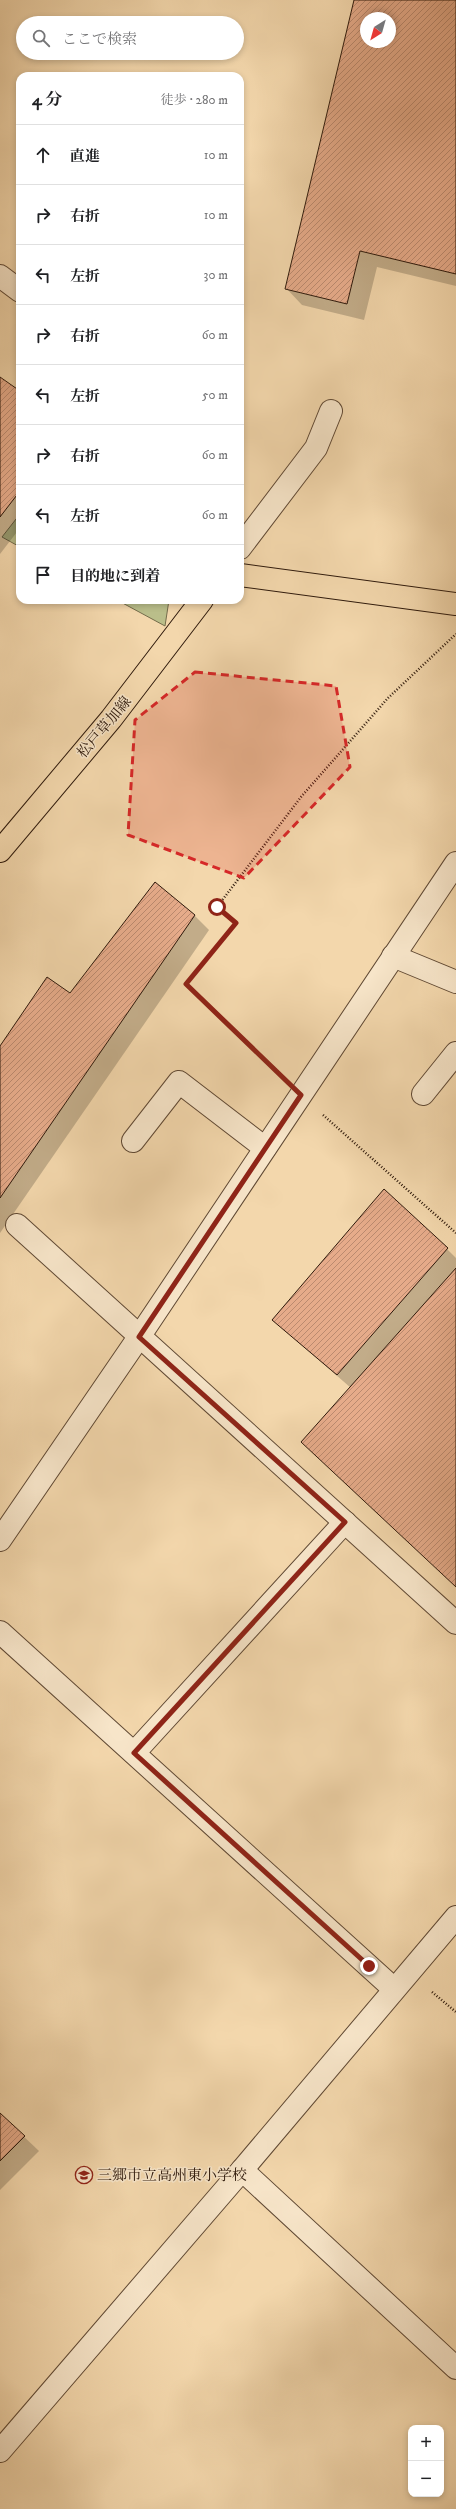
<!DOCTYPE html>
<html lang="ja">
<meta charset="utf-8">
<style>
body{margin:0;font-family:"IM FELL DW Pica","Noto Serif JP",serif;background:#f6f6f6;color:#202124}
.controls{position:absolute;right:12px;bottom:12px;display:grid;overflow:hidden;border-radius:8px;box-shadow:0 2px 6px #0003}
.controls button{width:36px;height:36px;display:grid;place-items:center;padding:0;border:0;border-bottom:1px solid #e0e0e0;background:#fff;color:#202124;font:20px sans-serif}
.compass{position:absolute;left:360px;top:12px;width:36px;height:36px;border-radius:50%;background:#fff;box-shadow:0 2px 6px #0003;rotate:217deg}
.stop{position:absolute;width:12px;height:12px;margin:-9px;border:3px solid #8f2418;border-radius:50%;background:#fff}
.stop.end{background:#8f2418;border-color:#fff;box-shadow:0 1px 4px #0008}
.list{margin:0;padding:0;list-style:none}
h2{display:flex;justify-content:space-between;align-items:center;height:52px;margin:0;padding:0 16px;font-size:17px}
h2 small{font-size:13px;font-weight:400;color:#757577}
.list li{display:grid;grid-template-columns:26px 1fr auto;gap:12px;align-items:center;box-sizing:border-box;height:60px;padding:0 16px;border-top:1px solid #e0e0e0}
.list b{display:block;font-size:15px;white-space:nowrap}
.list em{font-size:13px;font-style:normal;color:#757577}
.icon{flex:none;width:22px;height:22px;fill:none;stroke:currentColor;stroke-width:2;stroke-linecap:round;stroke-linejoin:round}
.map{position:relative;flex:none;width:456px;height:2509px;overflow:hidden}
.search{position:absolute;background:#fff;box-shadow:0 2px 6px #0003;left:16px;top:16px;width:228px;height:44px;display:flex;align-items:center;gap:10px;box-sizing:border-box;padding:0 14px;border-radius:22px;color:#757577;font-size:15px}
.panel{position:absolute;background:#fff;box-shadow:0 2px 6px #0003;left:16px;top:72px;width:228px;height:532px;border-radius:12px}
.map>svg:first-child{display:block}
.park{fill:#babe8a;stroke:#746c4b}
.shadow{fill:#0003;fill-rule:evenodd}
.building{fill:url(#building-hatch);stroke:#2f1a0c;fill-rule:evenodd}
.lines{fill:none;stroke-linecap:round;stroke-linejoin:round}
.minor-casing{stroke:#604934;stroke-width:24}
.major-casing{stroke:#2f1a0c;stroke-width:24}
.path{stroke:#2f1a0c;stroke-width:2.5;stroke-dasharray:1 2;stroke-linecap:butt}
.minor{stroke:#f7e5c9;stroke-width:22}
.major{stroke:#f3d7ac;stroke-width:22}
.route{stroke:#8f2418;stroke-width:5}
.marked{fill:#d62828;fill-opacity:0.2;stroke:#d62828;stroke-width:3;stroke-dasharray:8 5;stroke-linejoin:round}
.labels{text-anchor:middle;stroke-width:3;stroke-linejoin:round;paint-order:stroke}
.street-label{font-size:15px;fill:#2f1a0c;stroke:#f7e5c9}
.poi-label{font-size:15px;fill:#2f1a0c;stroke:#f7e5c9;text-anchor:start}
</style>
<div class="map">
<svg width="456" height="2509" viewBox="0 0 456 2509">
<defs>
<pattern id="building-hatch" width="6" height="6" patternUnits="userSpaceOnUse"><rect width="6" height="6" fill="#e6ab8a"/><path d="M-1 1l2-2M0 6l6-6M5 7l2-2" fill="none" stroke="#bb8a6f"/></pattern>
</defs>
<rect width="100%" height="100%" fill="#f3d7ac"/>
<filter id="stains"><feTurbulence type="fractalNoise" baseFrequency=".005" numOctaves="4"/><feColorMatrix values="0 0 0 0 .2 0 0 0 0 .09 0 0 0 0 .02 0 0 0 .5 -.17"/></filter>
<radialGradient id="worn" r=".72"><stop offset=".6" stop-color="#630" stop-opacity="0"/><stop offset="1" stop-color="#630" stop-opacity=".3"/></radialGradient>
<g class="park">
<polygon points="20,514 20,547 2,537"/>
<polygon points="117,600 169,600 165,626"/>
</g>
<g class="shadow">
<path d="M355,0H456V286L377,267L364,320L302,305L286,288ZM366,18H390V42H366Z"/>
<polygon points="0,378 20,392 20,528 0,554"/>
<polygon points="194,915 209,930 0,1233 0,1047 70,994"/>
<polygon points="447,1249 456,1258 456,1587 351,1388 273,1320"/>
<polygon points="0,2114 39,2151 0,2190"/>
</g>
<g class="building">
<path d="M354,0H456V274L360,251L347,304L285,289ZM366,18H390V42H366Z"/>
<polygon points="0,377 20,391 20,491 0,517"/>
<polygon points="155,882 195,915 0,1198 0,1046 47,977 70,993"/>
<polygon points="384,1189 448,1248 337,1375 272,1320"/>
<polygon points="456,1268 456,1587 301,1442"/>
<polygon points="0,2113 25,2136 0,2161"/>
</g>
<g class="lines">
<defs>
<g id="minor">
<polyline points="0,276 20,291"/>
<polyline points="240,548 316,448 331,411"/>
<polyline points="393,956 456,982"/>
<polyline points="423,1094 456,1053"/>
<polyline points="133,1141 179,1082 265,1148"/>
<polyline points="17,1225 456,1623"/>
<polyline points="0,1540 139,1337 456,863"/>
<polyline points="0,1632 394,1989"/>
<polyline points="134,1753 345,1522"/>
<polyline points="242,2170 456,1917"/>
<polyline points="0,2451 242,2170 456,2368"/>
</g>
<g id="major">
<polyline points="240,575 456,604"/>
<polyline points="0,851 111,719 202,600"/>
</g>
</defs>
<use href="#minor" class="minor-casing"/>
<use href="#major" class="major-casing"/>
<g class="path">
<polyline points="280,1074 186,984 236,923 217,907 301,797 388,698 456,634"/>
<polyline points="323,1115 456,1233"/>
<polyline points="432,1992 456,2012"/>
</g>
<use href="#minor" class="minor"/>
<use href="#major" class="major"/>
</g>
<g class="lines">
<polyline class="route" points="217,907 236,923 186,984 301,1095 139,1337 345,1522 134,1753 369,1966"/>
</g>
<path class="marked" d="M195,672L336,686L350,767L244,878L128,835L135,720Z"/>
<defs>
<symbol id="school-ring" viewBox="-11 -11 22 22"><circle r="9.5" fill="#f7e5c9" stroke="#8f2418" stroke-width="1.5"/><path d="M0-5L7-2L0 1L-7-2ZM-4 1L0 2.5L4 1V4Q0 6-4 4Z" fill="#8f2418"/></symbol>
</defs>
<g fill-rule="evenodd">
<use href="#school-ring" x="74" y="2165" width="20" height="20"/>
</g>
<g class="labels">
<g class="street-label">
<text transform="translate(104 727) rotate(-50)" y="5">松戸草加線</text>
</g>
<g class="poi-label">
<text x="97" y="2180">三郷市立高州東小学校</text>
</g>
</g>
<rect width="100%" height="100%" filter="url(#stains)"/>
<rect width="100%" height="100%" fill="url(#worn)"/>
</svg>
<div class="controls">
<button>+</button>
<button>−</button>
</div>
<svg class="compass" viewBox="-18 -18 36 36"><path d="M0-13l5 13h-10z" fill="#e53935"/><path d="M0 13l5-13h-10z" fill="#757577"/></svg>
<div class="stop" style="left:217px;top:907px"></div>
<div class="stop end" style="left:369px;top:1966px"></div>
<div class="search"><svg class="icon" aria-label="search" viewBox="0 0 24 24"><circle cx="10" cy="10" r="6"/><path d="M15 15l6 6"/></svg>ここで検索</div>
<section class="panel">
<h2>4 分<small>徒歩 · 280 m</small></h2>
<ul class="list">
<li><svg class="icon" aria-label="ahead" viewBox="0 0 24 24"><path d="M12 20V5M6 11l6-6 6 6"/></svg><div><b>直進</b></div><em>10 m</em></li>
<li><svg class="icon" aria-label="right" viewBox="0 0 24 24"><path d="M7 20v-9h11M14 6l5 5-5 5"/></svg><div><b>右折</b></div><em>10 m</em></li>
<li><svg class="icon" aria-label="left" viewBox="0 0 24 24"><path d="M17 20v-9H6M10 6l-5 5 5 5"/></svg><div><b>左折</b></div><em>30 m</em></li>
<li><svg class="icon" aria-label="right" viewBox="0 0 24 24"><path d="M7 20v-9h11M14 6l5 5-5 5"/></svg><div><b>右折</b></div><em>60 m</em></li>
<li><svg class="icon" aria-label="left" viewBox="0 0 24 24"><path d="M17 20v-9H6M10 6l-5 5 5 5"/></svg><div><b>左折</b></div><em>50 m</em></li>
<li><svg class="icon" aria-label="right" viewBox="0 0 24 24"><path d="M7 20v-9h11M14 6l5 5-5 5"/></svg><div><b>右折</b></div><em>60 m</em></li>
<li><svg class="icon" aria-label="left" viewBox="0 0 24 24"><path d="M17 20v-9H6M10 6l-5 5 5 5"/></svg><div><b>左折</b></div><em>60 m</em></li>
<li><svg class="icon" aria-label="arrive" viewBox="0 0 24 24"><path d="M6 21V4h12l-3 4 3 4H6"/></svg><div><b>目的地に到着</b></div></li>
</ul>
</section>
</div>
